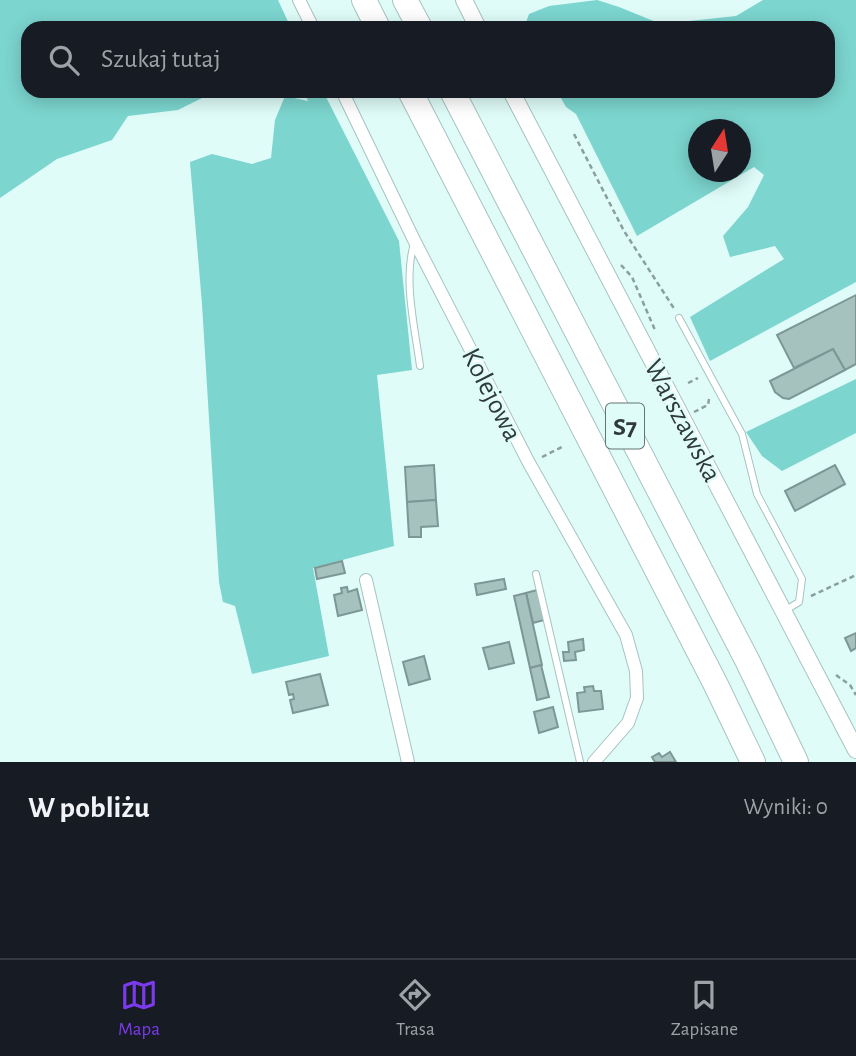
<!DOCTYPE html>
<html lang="pl">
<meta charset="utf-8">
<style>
body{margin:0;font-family:"Alegreya Sans",sans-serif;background:#20242c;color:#f1f3f6}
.compass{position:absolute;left:688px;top:119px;width:63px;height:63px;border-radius:50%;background:#171b24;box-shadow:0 4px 18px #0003;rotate:12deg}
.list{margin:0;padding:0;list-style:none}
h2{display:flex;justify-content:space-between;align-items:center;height:91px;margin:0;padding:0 28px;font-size:30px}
h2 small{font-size:23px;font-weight:400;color:#9ea1a6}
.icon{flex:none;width:38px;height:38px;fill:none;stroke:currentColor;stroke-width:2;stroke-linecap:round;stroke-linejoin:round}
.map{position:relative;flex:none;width:856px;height:762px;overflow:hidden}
.search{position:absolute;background:#171b24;box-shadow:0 4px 18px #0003;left:21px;right:21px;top:21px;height:77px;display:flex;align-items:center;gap:18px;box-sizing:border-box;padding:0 24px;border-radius:21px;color:#9ea1a6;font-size:26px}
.sheet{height:196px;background:#171b24}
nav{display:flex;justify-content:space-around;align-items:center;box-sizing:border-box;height:98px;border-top:2px solid #363941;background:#171b24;font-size:19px;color:#9ea1a6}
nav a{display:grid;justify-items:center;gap:4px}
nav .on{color:#7c3aed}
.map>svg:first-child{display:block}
.green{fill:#7cd5cf;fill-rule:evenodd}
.building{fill:#a6c2bf;stroke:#7d9795;stroke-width:2}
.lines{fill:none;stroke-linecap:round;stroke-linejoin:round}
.service-casing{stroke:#a7c3c0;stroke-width:8}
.minor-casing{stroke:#a7c3c0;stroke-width:14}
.tertiary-casing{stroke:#a7c3c0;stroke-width:18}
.motorway-casing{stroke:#a7c3c0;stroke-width:26}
.path{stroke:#8b9f9d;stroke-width:2.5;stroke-dasharray:5 3.5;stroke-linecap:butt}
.service{stroke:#fff;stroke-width:6}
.minor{stroke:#fff;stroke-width:12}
.tertiary{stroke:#fff;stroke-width:16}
.motorway{stroke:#fff;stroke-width:24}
.labels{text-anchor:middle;stroke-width:5;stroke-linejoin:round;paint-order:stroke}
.shield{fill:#dffcf9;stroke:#647473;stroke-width:2}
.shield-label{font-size:26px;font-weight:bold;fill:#2f3a39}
.street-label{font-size:28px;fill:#2f3a39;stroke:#dffcf9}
</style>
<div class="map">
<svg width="856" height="762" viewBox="0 0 856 762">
<rect width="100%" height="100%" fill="#dffcf9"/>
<g class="green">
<polygon points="0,0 278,0 291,28 28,28 28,91 216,91 178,110 128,116 112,140 57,159 0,198"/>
<path d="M597,0L619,7L661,24L736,16L763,0H856V282L710,361L690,317L784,259L775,246L730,257L723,236L748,207L764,175L754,167L637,236L576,114L566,107L557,91H828V28H524L529,14L549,6ZM698,130H740V172H698Z"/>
<polygon points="304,91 323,91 399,241 412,370 377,375 394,546 313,568 329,656 252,674 235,606 223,602 219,582 202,304 190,162 212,154 252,164 271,158 275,120 285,96 308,101"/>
<polygon points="856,379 856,433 782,471 762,456 746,432"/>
</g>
<g class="building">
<polygon points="856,295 856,364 845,370 833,349 794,368 777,335"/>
<polygon points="833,349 845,370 789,399 783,398 775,392 770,381"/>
<polygon points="434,465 436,500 407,502 405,467"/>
<polygon points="835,465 845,484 795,511 785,491"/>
<polygon points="436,500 438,526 421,527 421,537 409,537 407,502"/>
<polygon points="342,561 345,573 317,579 315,568"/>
<polygon points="504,579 506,589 477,595 475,584"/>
<polygon points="347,587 348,592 357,589 362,610 338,616 334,595 342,593 341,588"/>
<polygon points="537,590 544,620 533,623 526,593"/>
<polygon points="526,593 542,665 530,668 514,596"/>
<polygon points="856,633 856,648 851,651 845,638"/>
<polygon points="583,639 584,650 575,652 576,660 564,661 563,652 569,652 568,642"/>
<polygon points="509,642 514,663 489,669 483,648"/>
<polygon points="424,656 430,679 409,685 403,662"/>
<polygon points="541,665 549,697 537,700 530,668"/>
<polygon points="320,674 328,705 293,713 290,700 294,699 293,694 289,695 286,682"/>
<polygon points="593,686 594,691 601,691 603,709 579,712 577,693 585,692 584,687"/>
<polygon points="553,707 558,727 539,733 534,712"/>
<polygon points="670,752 676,762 655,762 652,757 659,753 662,757"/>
</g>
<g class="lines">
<defs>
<g id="service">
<path d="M414,244C403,279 415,329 420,366"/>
<polyline points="679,318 742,434 757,494 802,579 799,602 784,611"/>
<polyline points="536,574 580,762"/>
</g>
<g id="minor">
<polyline points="299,0 313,28"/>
<polyline points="342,91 415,242 529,463 626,635 636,671 637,698 628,723 594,762"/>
<polyline points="366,580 408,762"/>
</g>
<g id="tertiary">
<polyline points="464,0 478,28"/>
<polyline points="511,91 856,750"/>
</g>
<g id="motorway">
<polyline points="364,0 378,28"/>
<polyline points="405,0 420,28"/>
<polyline points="410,91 715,683 753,762"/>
<polyline points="452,91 748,662 796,762"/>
</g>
</defs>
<use href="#service" class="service-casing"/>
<use href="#minor" class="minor-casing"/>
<use href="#tertiary" class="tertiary-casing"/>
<use href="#motorway" class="motorway-casing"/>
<g class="path">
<polyline points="574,134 624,231 675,310"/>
<polyline points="621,265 632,277 655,330"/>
<polyline points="688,383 698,378"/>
<polyline points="694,412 708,405 709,399"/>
<polyline points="542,457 564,446"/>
<polyline points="811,596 856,575"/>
<polyline points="836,675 850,685 856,695"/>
</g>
<use href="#service" class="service"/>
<use href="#minor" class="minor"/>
<use href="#tertiary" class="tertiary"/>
<use href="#motorway" class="motorway"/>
</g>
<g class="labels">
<rect class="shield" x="606" y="403.5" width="38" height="45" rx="5"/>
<g class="shield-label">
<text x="625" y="435">S7</text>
</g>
<g class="street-label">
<text transform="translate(493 394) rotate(63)" y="10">Kolejowa</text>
<text transform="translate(684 420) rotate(62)" y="10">Warszawska</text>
</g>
</g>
</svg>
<svg class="compass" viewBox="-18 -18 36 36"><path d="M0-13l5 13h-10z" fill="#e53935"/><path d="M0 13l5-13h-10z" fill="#9ea1a6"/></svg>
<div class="search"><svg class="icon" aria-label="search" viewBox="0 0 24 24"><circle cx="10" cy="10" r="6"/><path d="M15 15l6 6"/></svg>Szukaj tutaj</div>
</div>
<section class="sheet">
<h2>W pobliżu<small>Wyniki: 0</small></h2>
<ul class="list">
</ul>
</section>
<nav>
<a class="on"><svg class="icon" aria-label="map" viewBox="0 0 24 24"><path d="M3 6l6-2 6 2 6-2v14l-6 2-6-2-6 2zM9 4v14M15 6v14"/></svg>Mapa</a>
<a><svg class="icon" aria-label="directions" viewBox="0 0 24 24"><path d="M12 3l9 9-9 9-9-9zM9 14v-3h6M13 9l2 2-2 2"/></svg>Trasa</a>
<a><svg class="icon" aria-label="saved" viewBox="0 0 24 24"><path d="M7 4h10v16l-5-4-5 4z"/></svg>Zapisane</a>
</nav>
